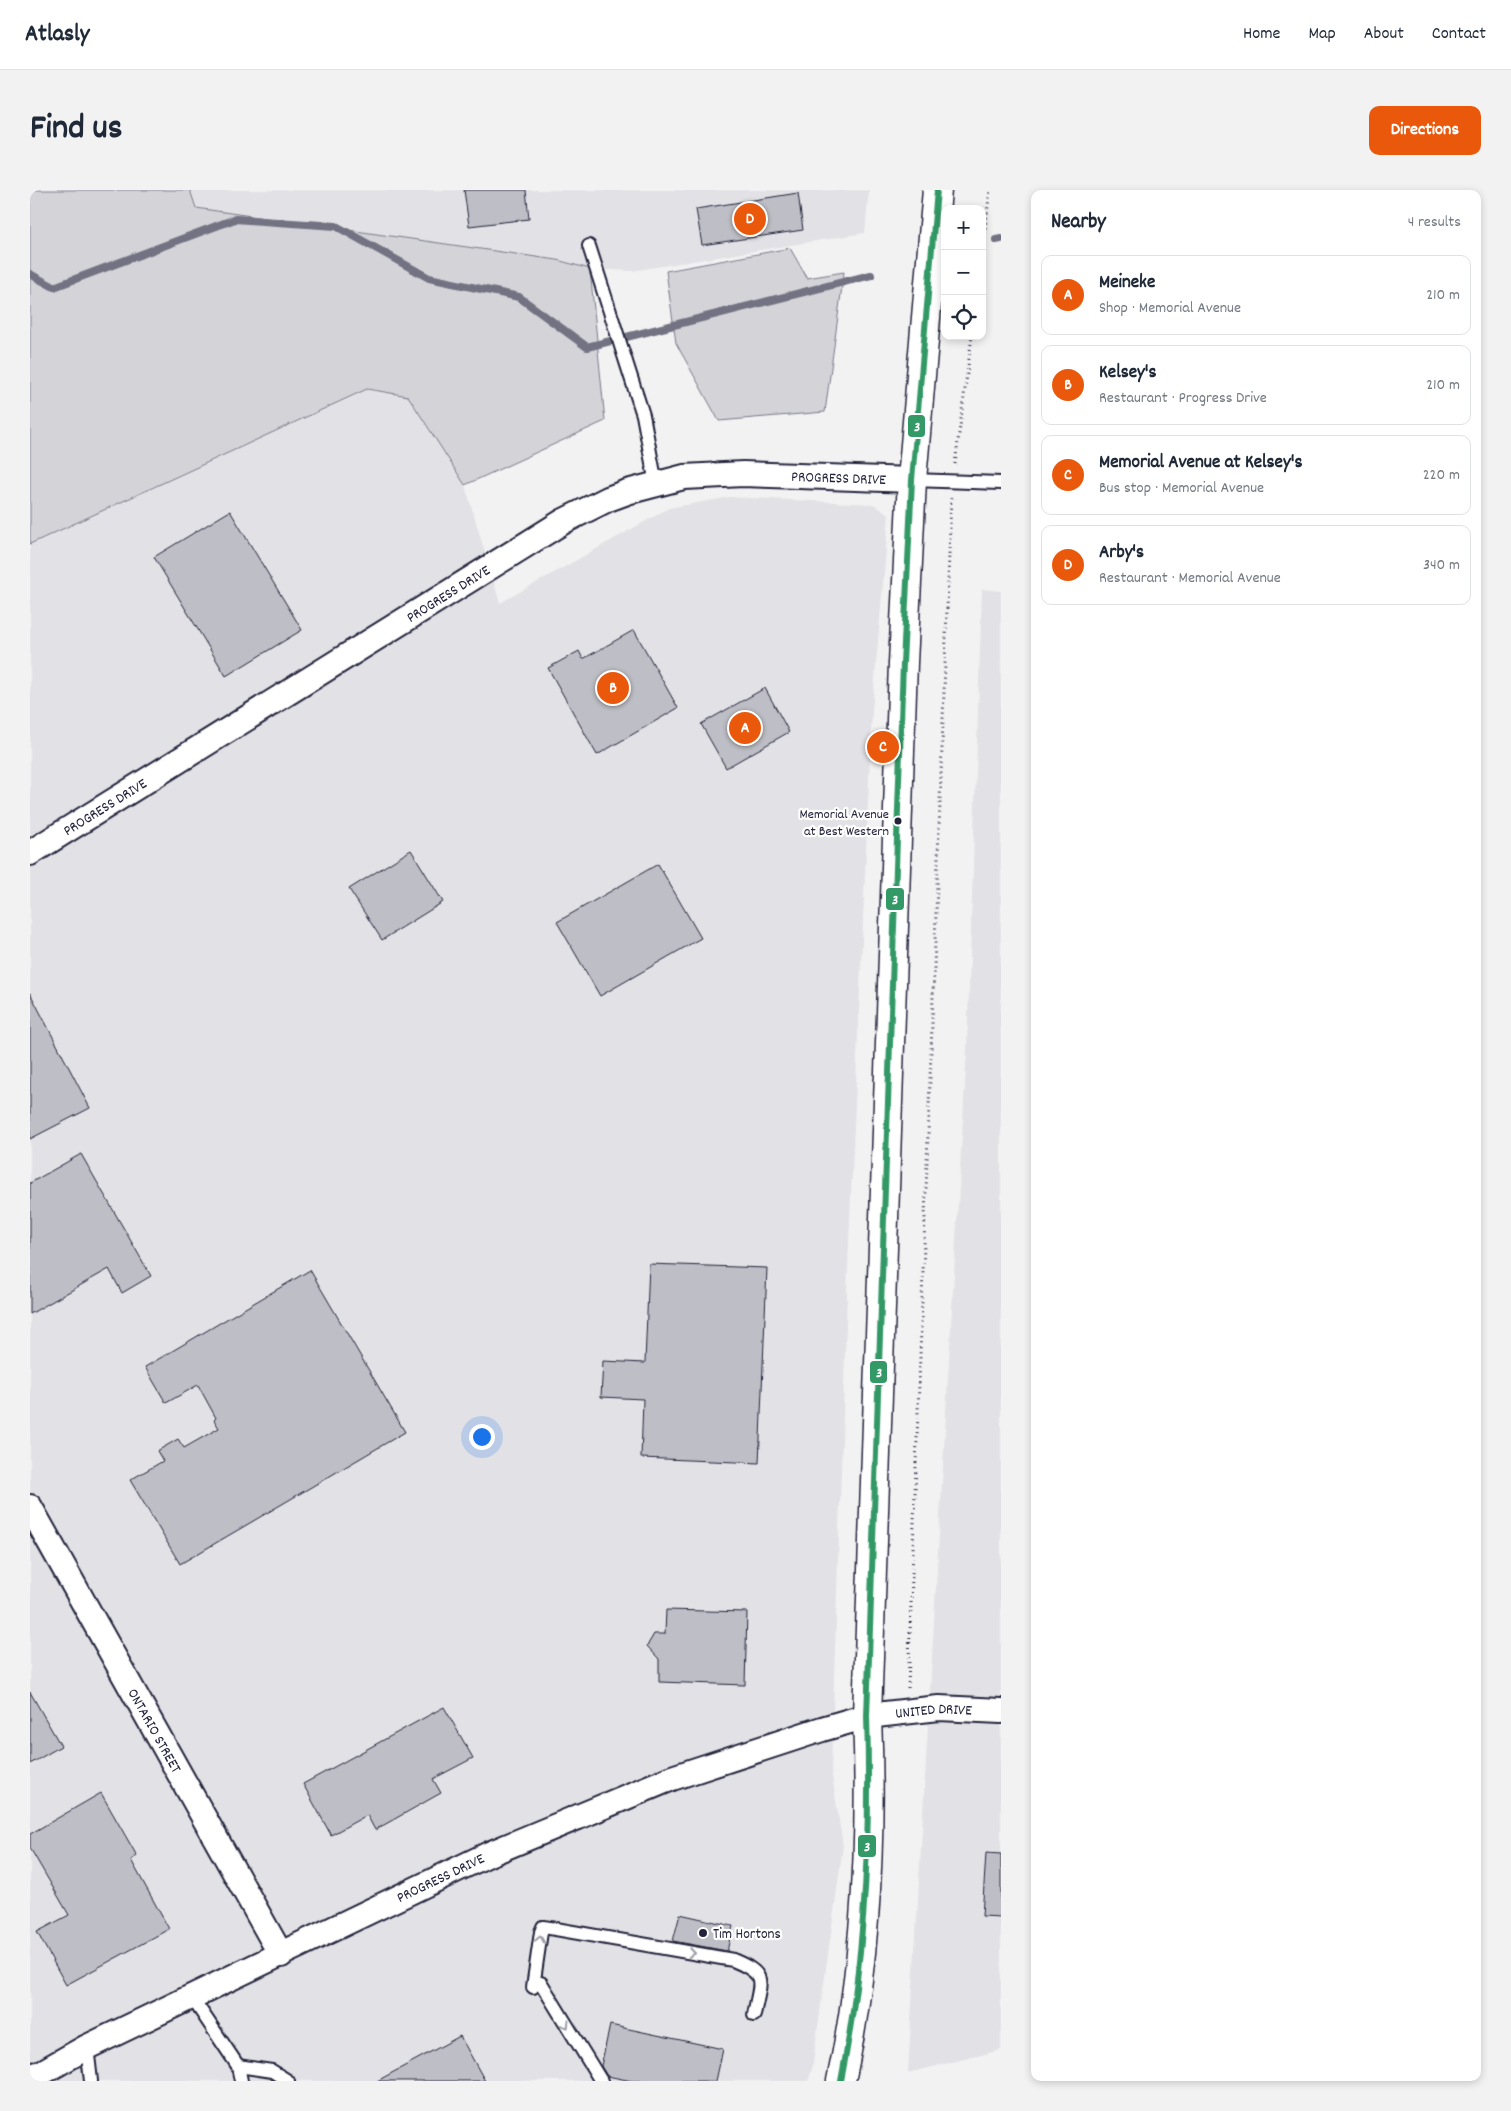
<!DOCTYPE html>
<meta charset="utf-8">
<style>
body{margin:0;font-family:Dekko,sans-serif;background:#f2f2f3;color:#1f2937}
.controls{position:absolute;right:15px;top:15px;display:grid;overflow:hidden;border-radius:10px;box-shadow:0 2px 8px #0003}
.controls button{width:45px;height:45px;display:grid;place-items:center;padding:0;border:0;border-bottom:1px solid #e0e1e3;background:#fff;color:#1f2937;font:25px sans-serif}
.you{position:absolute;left:451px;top:1246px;width:18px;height:18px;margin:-12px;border:4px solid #fff;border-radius:50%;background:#1a73e8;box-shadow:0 0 0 8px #1a73e833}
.badge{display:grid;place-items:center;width:32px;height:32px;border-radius:50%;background:#ea580c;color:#fff;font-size:16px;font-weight:700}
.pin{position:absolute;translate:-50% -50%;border:2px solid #fff;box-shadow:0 1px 5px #0006}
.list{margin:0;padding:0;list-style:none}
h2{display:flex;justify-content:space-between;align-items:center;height:65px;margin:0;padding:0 20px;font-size:21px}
h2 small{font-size:16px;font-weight:400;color:#747a83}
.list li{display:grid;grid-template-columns:32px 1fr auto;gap:15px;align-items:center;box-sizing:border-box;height:80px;margin:0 10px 10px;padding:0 10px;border:1px solid #e0e1e3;border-radius:10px}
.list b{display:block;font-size:19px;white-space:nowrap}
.list p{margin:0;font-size:16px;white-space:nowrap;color:#747a83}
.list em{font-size:16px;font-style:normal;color:#747a83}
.icon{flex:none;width:28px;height:28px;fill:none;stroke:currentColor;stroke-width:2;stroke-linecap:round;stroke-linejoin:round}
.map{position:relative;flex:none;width:971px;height:1891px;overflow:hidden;border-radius:10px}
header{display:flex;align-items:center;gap:30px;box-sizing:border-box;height:70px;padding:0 25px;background:#fff;border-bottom:1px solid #e0e1e3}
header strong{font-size:24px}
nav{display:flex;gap:28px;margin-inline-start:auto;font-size:18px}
.intro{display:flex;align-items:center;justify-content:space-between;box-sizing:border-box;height:120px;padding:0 30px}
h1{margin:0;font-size:35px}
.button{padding:12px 22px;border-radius:10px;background:#ea580c;color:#fff;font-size:18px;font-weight:700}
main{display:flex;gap:30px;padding:0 30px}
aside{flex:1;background:#fff;border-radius:10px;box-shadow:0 2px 8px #0003}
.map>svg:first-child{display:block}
.built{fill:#e2e2e6}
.green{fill:#d3d3d8;stroke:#7a7a8a}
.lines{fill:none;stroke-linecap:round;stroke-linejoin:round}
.stream{stroke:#727282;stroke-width:8}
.building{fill:#bebec6;stroke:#22223b}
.service-casing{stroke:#22223b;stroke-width:16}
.minor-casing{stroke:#22223b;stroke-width:28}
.secondary-casing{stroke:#22223b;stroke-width:31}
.path{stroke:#22223b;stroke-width:3;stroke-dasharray:1 4;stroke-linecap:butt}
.service{stroke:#fff;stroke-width:12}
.minor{stroke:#fff;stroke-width:24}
.secondary{stroke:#fff;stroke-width:28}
.bus-1-casing{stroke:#fff;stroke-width:10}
.bus-1{stroke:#396;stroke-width:6}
.oneway{stroke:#9c9ca7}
.bus-dot{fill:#22223b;stroke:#fff;stroke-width:2}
.labels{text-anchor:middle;stroke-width:4.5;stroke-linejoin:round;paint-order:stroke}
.bus-label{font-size:14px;fill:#22223b;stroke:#fff;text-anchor:end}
.street-label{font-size:15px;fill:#22223b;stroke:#fff}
.poi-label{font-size:15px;fill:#22223b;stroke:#fff;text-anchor:start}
.line-badge{stroke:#fff;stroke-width:2}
.badge-label{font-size:14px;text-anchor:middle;font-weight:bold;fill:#fff}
</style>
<header>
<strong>Atlasly</strong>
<nav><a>Home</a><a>Map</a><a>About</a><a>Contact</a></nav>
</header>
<div class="intro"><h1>Find us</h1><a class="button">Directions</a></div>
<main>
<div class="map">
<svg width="971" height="1891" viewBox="0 0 971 1891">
<rect width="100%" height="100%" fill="#f2f2f3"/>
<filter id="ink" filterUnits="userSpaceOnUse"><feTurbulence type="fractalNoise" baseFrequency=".02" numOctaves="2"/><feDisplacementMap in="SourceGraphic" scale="10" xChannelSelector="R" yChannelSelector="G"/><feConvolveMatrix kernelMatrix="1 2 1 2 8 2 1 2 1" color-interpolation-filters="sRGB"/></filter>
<g filter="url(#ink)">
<g class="built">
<polygon points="160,0 839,0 835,43 602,81 560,79 527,70 166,18"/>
<polygon points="337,199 378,205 435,295 470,413 639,318 700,307 843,314 859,324 842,521 818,1076 801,1579 813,1656 782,1880 778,1891 0,1891 0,354"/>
<polygon points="952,399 971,401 971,1860 878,1883 937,858"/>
</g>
<g class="green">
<polygon points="0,0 160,0 166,18 527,70 560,79 575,231 435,295 378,206 337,199 0,354"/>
<polygon points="760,58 777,88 814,82 795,222 689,231 646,153 636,81"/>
</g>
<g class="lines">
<g class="stream">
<polyline points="966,50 971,49"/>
<polyline points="0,84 24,97 205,29 306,36 399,88 489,107 557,157 841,85"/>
</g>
</g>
<g class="building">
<polygon points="434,0 496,0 499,29 439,36"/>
<polygon points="768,3 773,40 672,55 666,19"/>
<polygon points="200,321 272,440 196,486 124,367"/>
<polygon points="604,440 648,518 567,565 518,478 549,461 553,469"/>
<polygon points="735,498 759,542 696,578 671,534"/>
<polygon points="381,660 413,712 352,750 319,699"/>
<polygon points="628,674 671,748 570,806 527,732"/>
<polygon points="0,803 60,918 0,949"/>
<polygon points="51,964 121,1086 92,1103 79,1079 0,1124 0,993"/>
<polygon points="619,1074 737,1078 729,1273 611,1268 613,1209 571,1207 573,1171 615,1173"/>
<polygon points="280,1080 375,1242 150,1374 100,1290 133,1271 127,1261 148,1249 154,1258 189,1238 184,1230 186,1228 168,1195 136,1213 115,1177"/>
<polygon points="636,1420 717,1422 715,1495 629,1492 629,1469 617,1456 624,1444 635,1444"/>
<polygon points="0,1502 31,1556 0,1574"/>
<polygon points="414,1517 443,1568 403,1589 411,1603 345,1640 337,1625 301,1645 273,1594"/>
<polygon points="71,1603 107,1666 101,1670 139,1739 36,1795 7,1742 39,1725 0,1658 0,1644"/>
<polygon points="956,1663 971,1664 971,1727 952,1726"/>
<polygon points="650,1724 703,1736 697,1761 643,1751"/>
<polygon points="580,1835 693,1859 686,1891 602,1891 577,1886 571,1876"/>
<polygon points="430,1846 455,1891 347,1891"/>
</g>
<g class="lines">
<defs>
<g id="service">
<polyline points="559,56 613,225 626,294"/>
<polyline points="882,290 971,293"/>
<polyline points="511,1793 571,1891"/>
<path d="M503,1797L511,1742L513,1737L520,1738L703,1770C739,1785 730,1791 724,1825"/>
<polyline points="161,1806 208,1876 211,1891"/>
<polyline points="57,1857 61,1891"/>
<polyline points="208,1876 242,1881 258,1891"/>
</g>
<g id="minor">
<path id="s1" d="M0,663L534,331L578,309L597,302L654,287L713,284L882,290"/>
<path id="s2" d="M0,1317L251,1765"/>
<path id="s3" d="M0,1886L11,1883L57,1857L459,1664L642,1588L792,1539L837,1526L909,1518L971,1521"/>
</g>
<path id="secondary" d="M811,1891C837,1771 842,1649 837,1526L873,473L882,290L907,0"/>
</defs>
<use href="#service" class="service-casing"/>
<use href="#minor" class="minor-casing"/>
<use href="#secondary" class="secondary-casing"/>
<g class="path">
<polyline points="952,63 960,0"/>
<polyline points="925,274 942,146"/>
<polyline points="878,1498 921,308"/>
</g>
<use href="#service" class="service"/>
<use href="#minor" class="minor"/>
<use href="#secondary" class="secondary"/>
<defs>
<path id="bus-1" d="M811,1891C835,1770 841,1649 837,1526L873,473L882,290L907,0"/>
</defs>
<use href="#bus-1" class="bus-1-casing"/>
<use href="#bus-1" class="bus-1"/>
</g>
<defs><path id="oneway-chevron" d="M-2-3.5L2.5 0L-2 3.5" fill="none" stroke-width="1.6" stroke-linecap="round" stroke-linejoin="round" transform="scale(1.25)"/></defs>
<g class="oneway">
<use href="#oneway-chevron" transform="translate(510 1749) rotate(-79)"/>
<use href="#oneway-chevron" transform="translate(662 1763) rotate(10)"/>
<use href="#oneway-chevron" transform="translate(536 1835) rotate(59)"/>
</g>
</g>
<g class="bus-dot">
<circle cx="868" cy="631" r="4.5"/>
<circle cx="673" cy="1743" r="5"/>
</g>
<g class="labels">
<g class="bus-label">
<text x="859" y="628">Memorial Avenue<tspan x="859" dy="17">at Best Western</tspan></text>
</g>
<g class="street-label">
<text dy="5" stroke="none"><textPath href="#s1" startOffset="912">PROGRESS DRIVE</textPath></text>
<text dy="5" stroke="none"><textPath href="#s1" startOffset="492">PROGRESS DRIVE</textPath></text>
<text dy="5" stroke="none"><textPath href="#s1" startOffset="88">PROGRESS DRIVE</textPath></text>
<text dy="5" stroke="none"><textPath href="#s3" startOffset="980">UNITED DRIVE</textPath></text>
<text dy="5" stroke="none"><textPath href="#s2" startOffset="256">ONTARIO STREET</textPath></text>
<text dy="5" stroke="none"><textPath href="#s3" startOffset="456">PROGRESS DRIVE</textPath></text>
</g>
<g class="poi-label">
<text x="683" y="1748">Tim Hortons</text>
</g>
</g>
<g class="line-badge">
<rect x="877" y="224" width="19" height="24" rx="5" fill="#396"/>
<rect x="855" y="697" width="20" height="24" rx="5" fill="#396"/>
<rect x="839" y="1170" width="19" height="24" rx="5" fill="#396"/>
<rect x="827" y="1644" width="20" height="24" rx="5" fill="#396"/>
</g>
<g class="badge-label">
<text x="887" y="241">3</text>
<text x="865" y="714">3</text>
<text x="849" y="1187">3</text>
<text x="837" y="1661">3</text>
</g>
</svg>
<div class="controls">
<button>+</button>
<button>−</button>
<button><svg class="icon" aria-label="locate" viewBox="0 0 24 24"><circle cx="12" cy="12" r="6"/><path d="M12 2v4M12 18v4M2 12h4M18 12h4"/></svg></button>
</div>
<div class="you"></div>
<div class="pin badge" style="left:715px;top:538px">A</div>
<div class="pin badge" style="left:583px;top:498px">B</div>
<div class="pin badge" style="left:853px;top:557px">C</div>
<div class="pin badge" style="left:720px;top:29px">D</div>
</div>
<aside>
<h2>Nearby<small>4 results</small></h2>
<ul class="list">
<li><span class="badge">A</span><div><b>Meineke</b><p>Shop · Memorial Avenue</p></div><em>210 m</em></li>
<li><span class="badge">B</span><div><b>Kelsey's</b><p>Restaurant · Progress Drive</p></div><em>210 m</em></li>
<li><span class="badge">C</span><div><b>Memorial Avenue at Kelsey's</b><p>Bus stop · Memorial Avenue</p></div><em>220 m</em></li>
<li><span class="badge">D</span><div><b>Arby's</b><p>Restaurant · Memorial Avenue</p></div><em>340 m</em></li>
</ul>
</aside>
</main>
